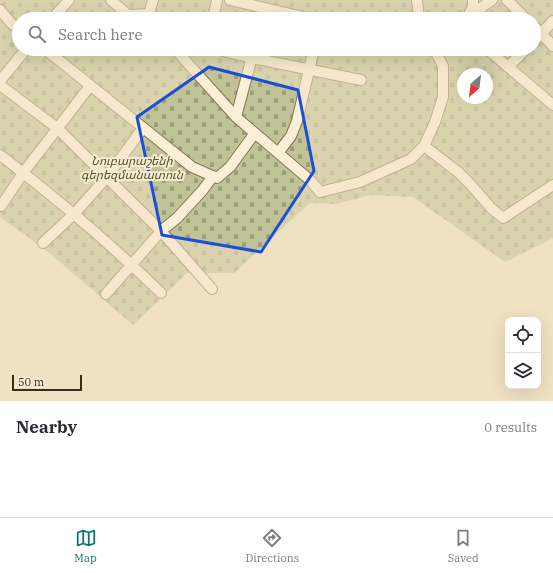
<!DOCTYPE html>
<html lang="en">
<head>
<meta charset="utf-8">
<style>
  :root { --surface:#fff; --page:#f2f2f3; --text:#2b2b33; --muted:#7c7c81; --line:#e1e1e2; --accent:#0f766e }
  body { margin:0; font-family:"IBM Plex Serif","Noto Sans Armenian",serif; background:var(--page); color:var(--text) }
  .controls { position:absolute; right:12px; bottom:12px; display:grid; overflow:hidden; border-radius:8px; box-shadow:0 4px 16px #0002 }
  .controls button { width:36px; height:36px; display:grid; place-items:center; padding:0; border:0; border-bottom:1px solid var(--line); background:var(--surface); color:var(--text); font:20px sans-serif }
  .compass { position:absolute; left:457px; top:68px; width:36px; height:36px; border-radius:50%; background:var(--surface); box-shadow:0 4px 16px #0002; rotate:208deg }
  .scale { position:absolute; left:12px; bottom:10px; width:70px; box-sizing:border-box; padding-left:4px; border:2px solid #3a2b1e; border-top:0; font-size:11px; line-height:14px; white-space:nowrap; color:#3a2b1e; -webkit-text-stroke:3px #f7ecd3; paint-order:stroke }
  .list { margin:0; padding:0; list-style:none }
  h2 { display:flex; justify-content:space-between; align-items:center; height:52px; margin:0; padding:0 16px; font-size:17px }
  h2 small { font-size:13px; font-weight:400; color:var(--muted) }
  .icon { flex:none; width:22px; height:22px; fill:none; stroke:currentColor; stroke-width:2; stroke-linecap:round; stroke-linejoin:round }
  .map { position:relative; flex:none; width:553px; height:401px; overflow:hidden }
  .search { position:absolute; background:var(--surface); box-shadow:0 4px 16px #0002; left:12px; right:12px; top:12px; height:44px; display:flex; align-items:center; gap:10px; box-sizing:border-box; padding:0 14px; border-radius:22px; color:var(--muted); font-size:15px }
  .sheet { height:116px; background:var(--surface) }
  nav { display:flex; justify-content:space-around; align-items:center; box-sizing:border-box; height:56px; border-top:1px solid var(--line); background:var(--surface); font-size:11px; color:var(--muted) }
  nav a { display:grid; justify-items:center; gap:2px }
  nav .on { color:var(--accent) }
  .map>svg:first-child { display:block }
</style>
</head>
<body>
<div class="map">
<svg width="553" height="401" viewBox="0 0 553 401">
  <defs>
    <pattern id="cemetery-stones" width="16" height="16" patternUnits="userSpaceOnUse"><rect width="16" height="16" fill="#bfc396"/><path d="M2 7V4a2 2 0 0 1 4 0v3zM10 15v-3a2 2 0 0 1 4 0v3z" fill="#9c9f7a"/></pattern>
  </defs>
  <rect width="100%" height="100%" fill="#f0e1c3"/>
  <path fill="url(#cemetery-stones)" fill-rule="evenodd" d="M0 0H553V238L505 262 413 197 370 195 335 204 310 203 234 273H187L133 325 46 250 0 217ZM19 19H534V49H19ZM463 74H487V98H463Z"/>
  <g fill="none" stroke-linecap="round" stroke-linejoin="round">
    <g stroke="#8b7259" stroke-width="12">
      <path id="minor" d="M111 0 128 15 149 14
        M230 0 312 19
        M417 0 419 19
        M507 0 526 19
        M0 10 12 24 19 29
        M468 16 473 7V0
        M52 19 69 0
        M152 19 149 14 153 0
        M213 19 217 0
        M262 19 265 8
        M456 19 467 18 492 0
        M534 26 553 46
        M534 41 553 21
        M45 49 192 167 217 178 230 167 255 133
        M175 49 236 117 311 181 320 192 360 182 411 159 424 146 435 122 443 97V66L434 49
        M215 49 252 58 361 80
        M487 49 553 105
        M508 67 526 49
        M0 81 26 49
        M0 85 57 128 161 231 212 289
        M236 117 254 49
        M424 146 458 172 471 185 491 208 503 218 553 185
        M278 153 291 136 297 121 314 49
        M0 155C56 198 110 243 161 293
        M1 206 23 173 90 86
        M43 243 74 214 107 177 143 128
        M106 294 161 231 177 218 202 191 213 176"/>
    </g>
    <use href="#minor" stroke="#faefd7" stroke-width="10"/>
  </g>
  <path d="M0 0H553V401H0ZM209 67 298 90 314 171 261 252 162 235 137 117Z" fill="#f0e1c3" fill-opacity=".55" fill-rule="evenodd"/>
  <path fill="none" stroke="#1d4ed8" stroke-width="3" stroke-linejoin="round" d="M209 67 298 90 314 171 261 252 162 235 137 117Z"/>
  <g text-anchor="middle" dominant-baseline="central" stroke-width="4" stroke-linejoin="round" paint-order="stroke">
    <g font-size="12" font-style="italic" fill="#4c5723" stroke="#f7ecd3">
      <text x="132" y="160">Նուբարաշենի<tspan x="132" dy="14">գերեզմանատուն</tspan></text>
    </g>
  </g>
</svg>
<div class="controls">
<button><svg class="icon" aria-label="locate" viewBox="0 0 24 24"><circle cx="12" cy="12" r="6"/><path d="M12 2v4M12 18v4M2 12h4M18 12h4"/></svg></button>
<button><svg class="icon" aria-label="layers" viewBox="0 0 24 24"><path d="M12 4l9 5-9 5-9-5zM3 14l9 5 9-5"/></svg></button>
</div>
<svg class="compass" viewBox="-18 -18 36 36"><path d="M0-13l5 13h-10z" fill="#e53935"/><path d="M0 13l5-13h-10z" fill="#7c7c81"/></svg>
<div class="scale">50 m</div>
<div class="search"><svg class="icon" aria-label="search" viewBox="0 0 24 24"><circle cx="10" cy="10" r="6"/><path d="M15 15l6 6"/></svg>Search here</div>
</div>
<section class="sheet">
<h2>Nearby<small>0 results</small></h2>
<ul class="list">
</ul>
</section>
<nav>
<a class="on"><svg class="icon" aria-label="map" viewBox="0 0 24 24"><path d="M3 6l6-2 6 2 6-2v14l-6 2-6-2-6 2zM9 4v14M15 6v14"/></svg>Map</a>
<a><svg class="icon" aria-label="directions" viewBox="0 0 24 24"><path d="M12 3l9 9-9 9-9-9zM9 14v-3h6M13 9l2 2-2 2"/></svg>Directions</a>
<a><svg class="icon" aria-label="saved" viewBox="0 0 24 24"><path d="M7 4h10v16l-5-4-5 4z"/></svg>Saved</a>
</nav>
</body>
</html>
